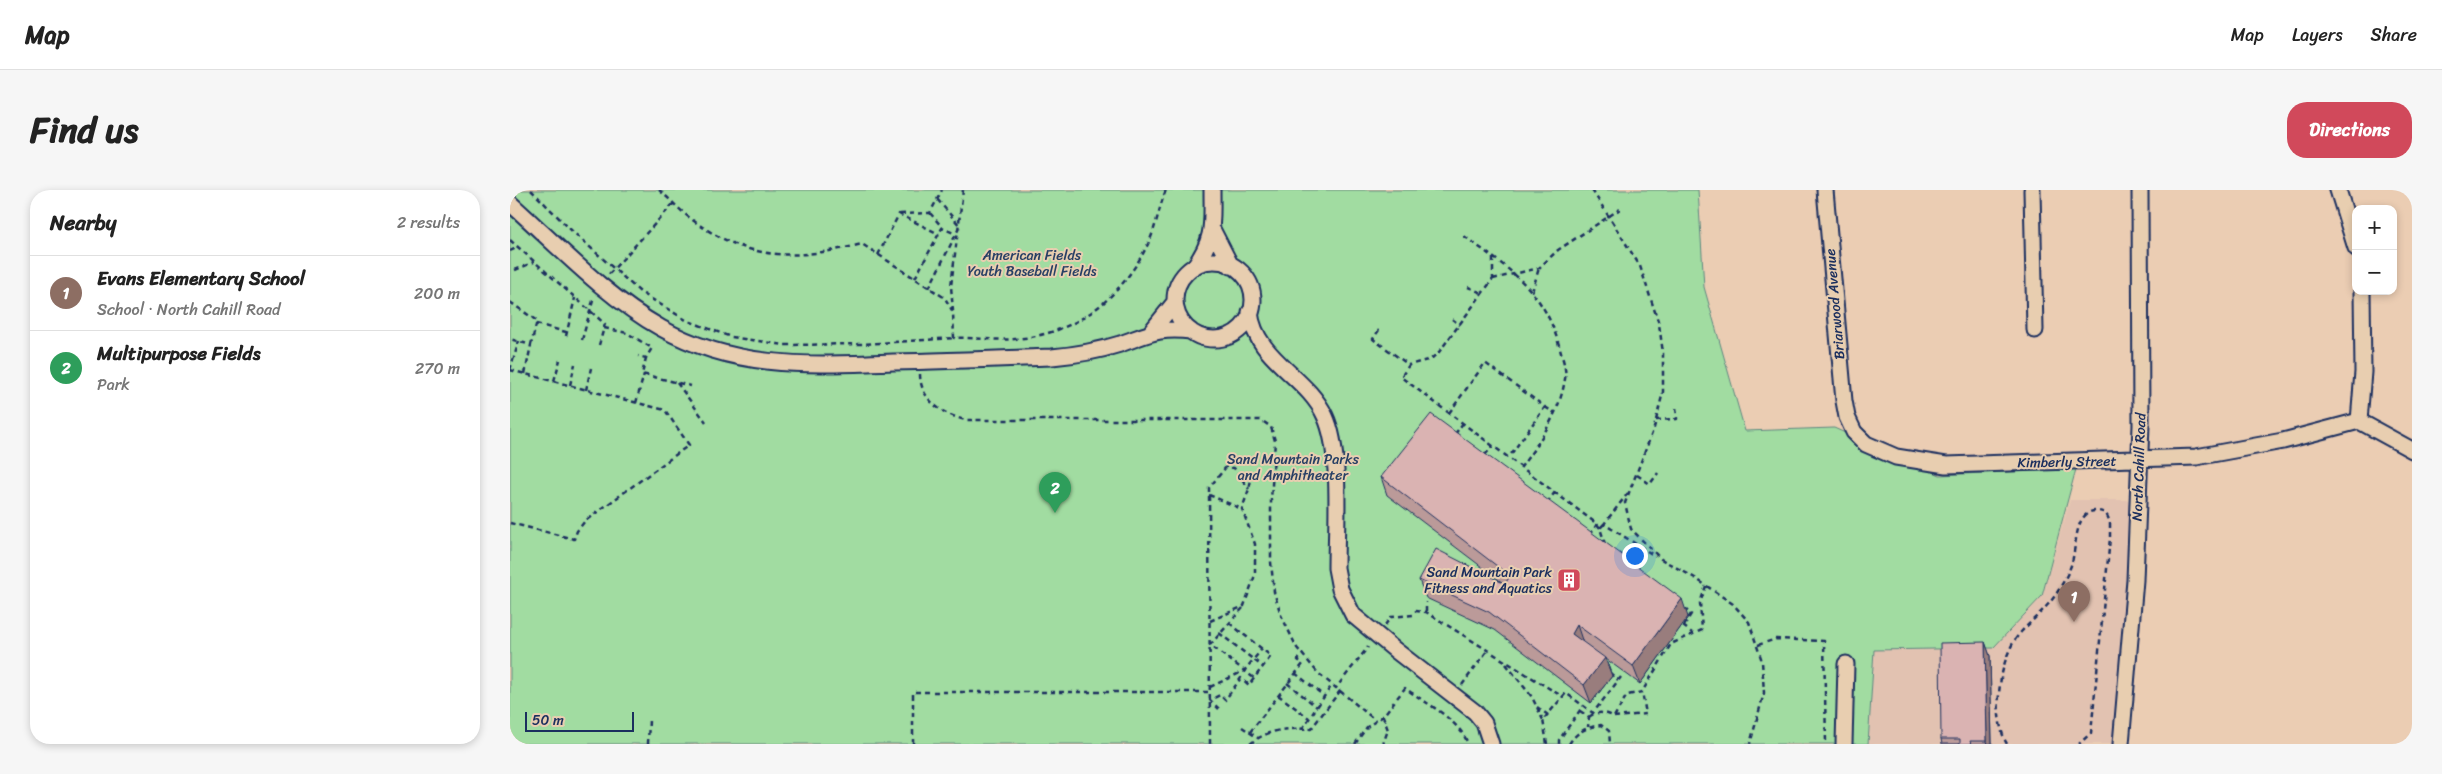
<!DOCTYPE html>
<html lang="en">
<head>
<meta charset="utf-8">
<style>
  :root { --surface:#fff; --page:#f6f6f6; --text:#222; --muted:#767676; --line:#e0e0e0; --accent:#d1495b }
  body { margin:0; font-family:Sriracha,sans-serif; background:var(--page); color:var(--text) }
  .controls { position:absolute; right:15px; top:15px; display:grid; overflow:hidden; border-radius:10px; box-shadow:0 2px 8px #0003 }
  .controls button { width:45px; height:45px; display:grid; place-items:center; padding:0; border:0; border-bottom:1px solid var(--line); background:var(--surface); color:var(--text); font:25px sans-serif }
  .scale { position:absolute; left:15px; bottom:12px; width:109px; box-sizing:border-box; padding-left:5px; border:2px solid #1b2f5e; border-top:0; font-size:14px; line-height:18px; white-space:nowrap; color:#1b2f5e; -webkit-text-stroke:4px #e8ceb0; paint-order:stroke }
  .you { position:absolute; left:1124px; top:365px; width:18px; height:18px; margin:-12px; border:4px solid #fff; border-radius:50%; background:#1a73e8; box-shadow:0 0 0 8px #1a73e833 }
  .badge { display:grid; place-items:center; width:32px; height:32px; border-radius:50%; background:var(--accent); color:#fff; font-size:16px; font-weight:700 }
  .pin { position:absolute; translate:-50% -41px; filter:drop-shadow(0 1px 2px #0008) }
  .pin::after { content:''; position:absolute; top:26px; width:18px; height:15px; background:inherit; clip-path:polygon(0 0,100% 0,50% 100%) }
  .list { margin:0; padding:0; list-style:none }
  h2 { display:flex; justify-content:space-between; align-items:center; height:65px; margin:0; padding:0 20px; font-size:21px }
  h2 small { font-size:16px; font-weight:400; color:var(--muted) }
  .list li { display:grid; grid-template-columns:32px 1fr auto; gap:15px; align-items:center; box-sizing:border-box; height:75px; padding:0 20px; border-top:1px solid var(--line) }
  .list b { display:block; font-size:19px; white-space:nowrap }
  .list p { margin:0; font-size:16px; white-space:nowrap; color:var(--muted) }
  .list em { font-size:16px; font-style:normal; color:var(--muted) }
  .map { position:relative; flex:none; width:1902px; height:554px; overflow:hidden; border-radius:20px }
  header { display:flex; align-items:center; gap:30px; box-sizing:border-box; height:70px; padding:0 25px; background:var(--surface); border-bottom:1px solid var(--line) }
  header strong { font-size:24px }
  nav { display:flex; gap:28px; margin-inline-start:auto; font-size:18px }
  .intro { display:flex; align-items:center; justify-content:space-between; box-sizing:border-box; height:120px; padding:0 30px }
  h1 { margin:0; font-size:35px }
  .button { padding:12px 22px; border-radius:20px; background:var(--accent); color:#fff; font-size:18px; font-weight:700 }
  main { display:flex; gap:30px; padding:0 30px }
  aside { flex:1; background:var(--surface); border-radius:20px; box-shadow:0 2px 8px #0003 }
  .map>svg:first-child { display:block }
</style>
</head>
<body>
<header>
<strong>Map</strong>
<nav><a>Map</a><a>Layers</a><a>Share</a></nav>
</header>
<div class="intro"><h1>Find us</h1><a class="button">Directions</a></div>
<main>
<aside>
<h2>Nearby<small>2 results</small></h2>
<ul class="list">
<li><span class="badge" style="background:#8d6e63">1</span><div><b>Evans Elementary School</b><p>School · North Cahill Road</p></div><em>200 m</em></li>
<li><span class="badge" style="background:#2e9e5b">2</span><div><b>Multipurpose Fields</b><p>Park</p></div><em>270 m</em></li>
</ul>
</aside>
<div class="map">
<svg width="1902" height="554" viewBox="0 0 1902 554">
  <rect width="100%" height="100%" fill="#ebcdb3"/>
  <filter id="ink" filterUnits="userSpaceOnUse"><feTurbulence type="fractalNoise" baseFrequency=".02" numOctaves="2"/><feDisplacementMap in="SourceGraphic" scale="10" xChannelSelector="R" yChannelSelector="G"/><feConvolveMatrix kernelMatrix="1 2 1 2 8 2 1 2 1" color-interpolation-filters="sRGB"/></filter>
  <g filter="url(#ink)">
    <path fill="#e2c2b1" d="M1560 310H1628L1611 554H1358L1364 460 1483 458 1532 406Z"/>
    <path fill="#a1dca1" stroke="#5e8680" d="M0 0H1188L1194 97 1235 241 1324 238 1430 285 1566 279 1532 406 1483 458 1364 460 1358 554H0Z"/>
    <g fill="none" stroke-linecap="round" stroke-linejoin="round">
      <g stroke="#1b2f5e" stroke-width="19">
        <path id="minor" d="M1315 0 1334 211 1337 227 1344 242 1356 254 1386 267 1436 275 1686 267 1773 251 1849 231 1902 260
          M1522 0 1525 140
          M1828 0 1846 58
          M0 13C47 55 96 107 151 138 226 180 300 175 383 172 436 171 489 169 542 167 565 165 588 161 610 154 639 144 649 137 681 141
          M703 41 721 76
          M665 110a39 39 0 1 1 78 0a39 39 0 1 1-78 0Z
          M684 77C705 48 702 34 702 0
          M740 122C745 169 797 186 815 226 832 262 826 337 826 378L830 399 843 425 885 460 965 522 974 533 981 554
          M641 142 665 112
          M1849 231 1853 182 1852 101
          M1334 554 1336 474
          M1611 554 1625 390 1631 235 1630 0"/>
      </g>
      <path stroke="#1b2f5e" stroke-width="2.5" stroke-dasharray="5 4" stroke-linecap="butt" d="M21 0 62 41 130 102 176 130 221 147 275 155 354 154 444 148
        M149 0C161 10 171 22 184 31 240 72 288 70 352 54L435 108 443 122 444 148C464 147 485 151 505 149 567 144 611 108 638 54 646 38 649 17 656 0
        M1082 0 1130 76 1149 134 1153 163V202L1144 238 1115 313 1121 339 1151 369 1185 388 1223 414 1239 432 1252 471 1254 503 1240 554
        M420 23 432 37
        M390 24 420 23 432 0
        M954 46C1000 80 1035 100 1050 159 1052 168 1057 179 1055 189 1050 222 1031 250 1011 277
        M0 50 95 134 89 155
        M0 61 8 57
        M368 65 389 24 429 44
        M983 68V89L929 162 921 169 899 175 891 187 1087 334 1090 338
        M5 80 24 72
        M99 84 164 13
        M405 88 432 38 446 44
        M983 89 1029 78 1048 60 1110 19
        M958 97 972 103
        M419 98 450 36 427 9
        M1022 102 1029 78
        M0 112 27 131 21 155 0 149
        M443 121 441 96 453 0
        M942 129 950 135
        M26 134 56 142
        M94 138 117 143 142 158 136 168 128 166
        M869 140 863 149 899 175
        M56 146 65 108
        M72 150 84 107
        M136 168 132 184 181 196
        M0 180 155 220 179 255 75 331 67 341 64 349 0 333
        M0 180 9 151
        M15 184 21 155
        M410 184C410 210 433 225 456 230H751L761 237 765 251 761 310V372L764 402 771 425 787 458 808 483 826 498 858 457
        M44 191 50 170
        M167 193 196 232
        M60 195 65 174
        M76 200 81 178
        M126 213 134 184
        M1035 217 1045 223
        M939 223 975 173 1035 217 999 267
        M1146 230 1167 229 1166 216
        M945 244 953 233
        M975 265 983 256
        M1127 285 1140 294 1148 283
        M1118 303 1094 334 1145 366
        M699 305 732 319
        M1037 313 1045 302
        M1094 334 1090 338 1095 354
        M1080 345 1087 334
        M733 418 700 455 744 488
        M916 422V412
        M700 431 734 416 745 385V354L732 319 739 299 743 280
        M875 435 881 427 903 425 906 421 916 422 1053 507
        M1173 436 1182 443
        M1174 436 1181 424 1175 419
        M709 443 753 477
        M1248 455 1266 449 1314 451 1316 554
        M996 474 1022 507 1033 530
        M785 483 814 506
        M1100 483 1108 490
        M777 493 807 517
        M952 495 977 461
        M700 497 734 481 752 459
        M830 501 865 530
        M768 505 799 528
        M1027 517 1038 525
        M709 519 700 510 710 505 715 510 731 488 739 495 761 466 718 432
        M1070 521 1079 527 1078 537
        M873 526 878 540 873 554
        M1079 527C1086 521 1096 522 1104 527L1117 505 1132 502 1161 454 1192 440 1190 413 1196 396
        M1104 527 1136 524 1132 502
        M732 537 748 548
        M792 539 822 495
        M740 542 793 474 788 470 793 464
        M138 554 139 529
        M403 554V502H700
        M700 554 699 298 716 277 724 278 739 299
        M740 554C758 539 778 538 801 539L830 501 826 498
        M845 554 857 537 873 526 895 498C915 513 949 529 958 554
        M1037 554 1033 530 1056 503 1083 523 1111 487
        M1049 554V550L1073 516
        M1059 554C1066 542 1077 537 1091 535L1099 541 1100 554
        M1497 554C1481 527 1489 465 1511 442 1525 427 1541 415 1551 396 1555 389 1560 380 1562 372 1565 361 1566 336 1573 328 1579 319 1588 320 1596 323L1600 332V348L1581 543 1569 554"/>
      <use href="#minor" stroke="#e8ceb0" stroke-width="15"/>
    </g>
    <path fill="#bb9a99" stroke="#1b2f5e" d="M871 287 1178 427 1130 494 1096 469 1102 486 1081 513 985 440 916 408 909 390 993 393 877 305Z
      M1475 452 1480 466 1482 554H1432L1431 549Z"/>
    <path fill="#997d7d" stroke="#1b2f5e" d="M1172 409 1178 427 1130 494 1123 476Z
      M1067 435 1073 453 1062 444Z
      M1475 452 1480 466 1482 554H1478L1477 551Z
      M1095 468 1102 486 1081 513 1074 495Z"/>
    <path fill="#dab3b2" stroke="#1b2f5e" d="M921 224 1172 409 1123 476 1067 435 1062 444 1095 468 1074 495 979 422 909 390 926 359 995 394 1000 386 871 287Z
      M1475 452 1477 551H1460L1461 554H1450V549H1431L1430 453Z"/>
  </g>
  <defs>
    <g id="building-square" transform="scale(1.25)"><rect x="-9" y="-9" width="18" height="18" rx="4" fill="#d1495b" stroke="#e8ceb0"/><path d="M-4-6H4V6H1V3H-1V6H-4ZM-2.5-4.3h1.7v1.8h-1.7ZM.8-4.3h1.7v1.8H.8ZM-2.5-1h1.7V.8h-1.7ZM.8-1h1.7V.8H.8Z" fill="#fff"/></g>
  </defs>
  <g fill-rule="evenodd">
    <use href="#building-square" x="1059" y="390"/>
  </g>
  <g text-anchor="middle" dominant-baseline="central" stroke-width="4" stroke-linejoin="round" paint-order="stroke">
    <g font-size="14" fill="#284065" stroke="#e8ceb0">
      <text x="522" y="65">American Fields<tspan x="522" dy="16">Youth Baseball Fields</tspan></text>
      <text x="783" y="269">Sand Mountain Parks<tspan x="783" dy="16">and Amphitheater</tspan></text>
    </g>
    <g font-size="14" fill="#1b2f5e" stroke="#e8ceb0">
      <text transform="translate(1325 114) rotate(-95)">Briarwood Avenue</text>
      <text transform="translate(1557 272) rotate(-1)">Kimberly Street</text>
      <text transform="translate(1629 277) rotate(-88)">North Cahill Road</text>
    </g>
    <g font-size="14" fill="#1b2f5e" stroke="#e8ceb0" text-anchor="end">
      <text x="1042" y="382">Sand Mountain Park<tspan x="1042" dy="16">Fitness and Aquatics</tspan></text>
    </g>
  </g>
</svg>
<div class="controls">
<button>+</button>
<button>−</button>
</div>
<div class="scale">50 m</div>
<div class="you"></div>
<div class="pin badge" style="left:1564px;top:432px;background:#8d6e63">1</div>
<div class="pin badge" style="left:545px;top:323px;background:#2e9e5b">2</div>
</div>
</main>
</body>
</html>
